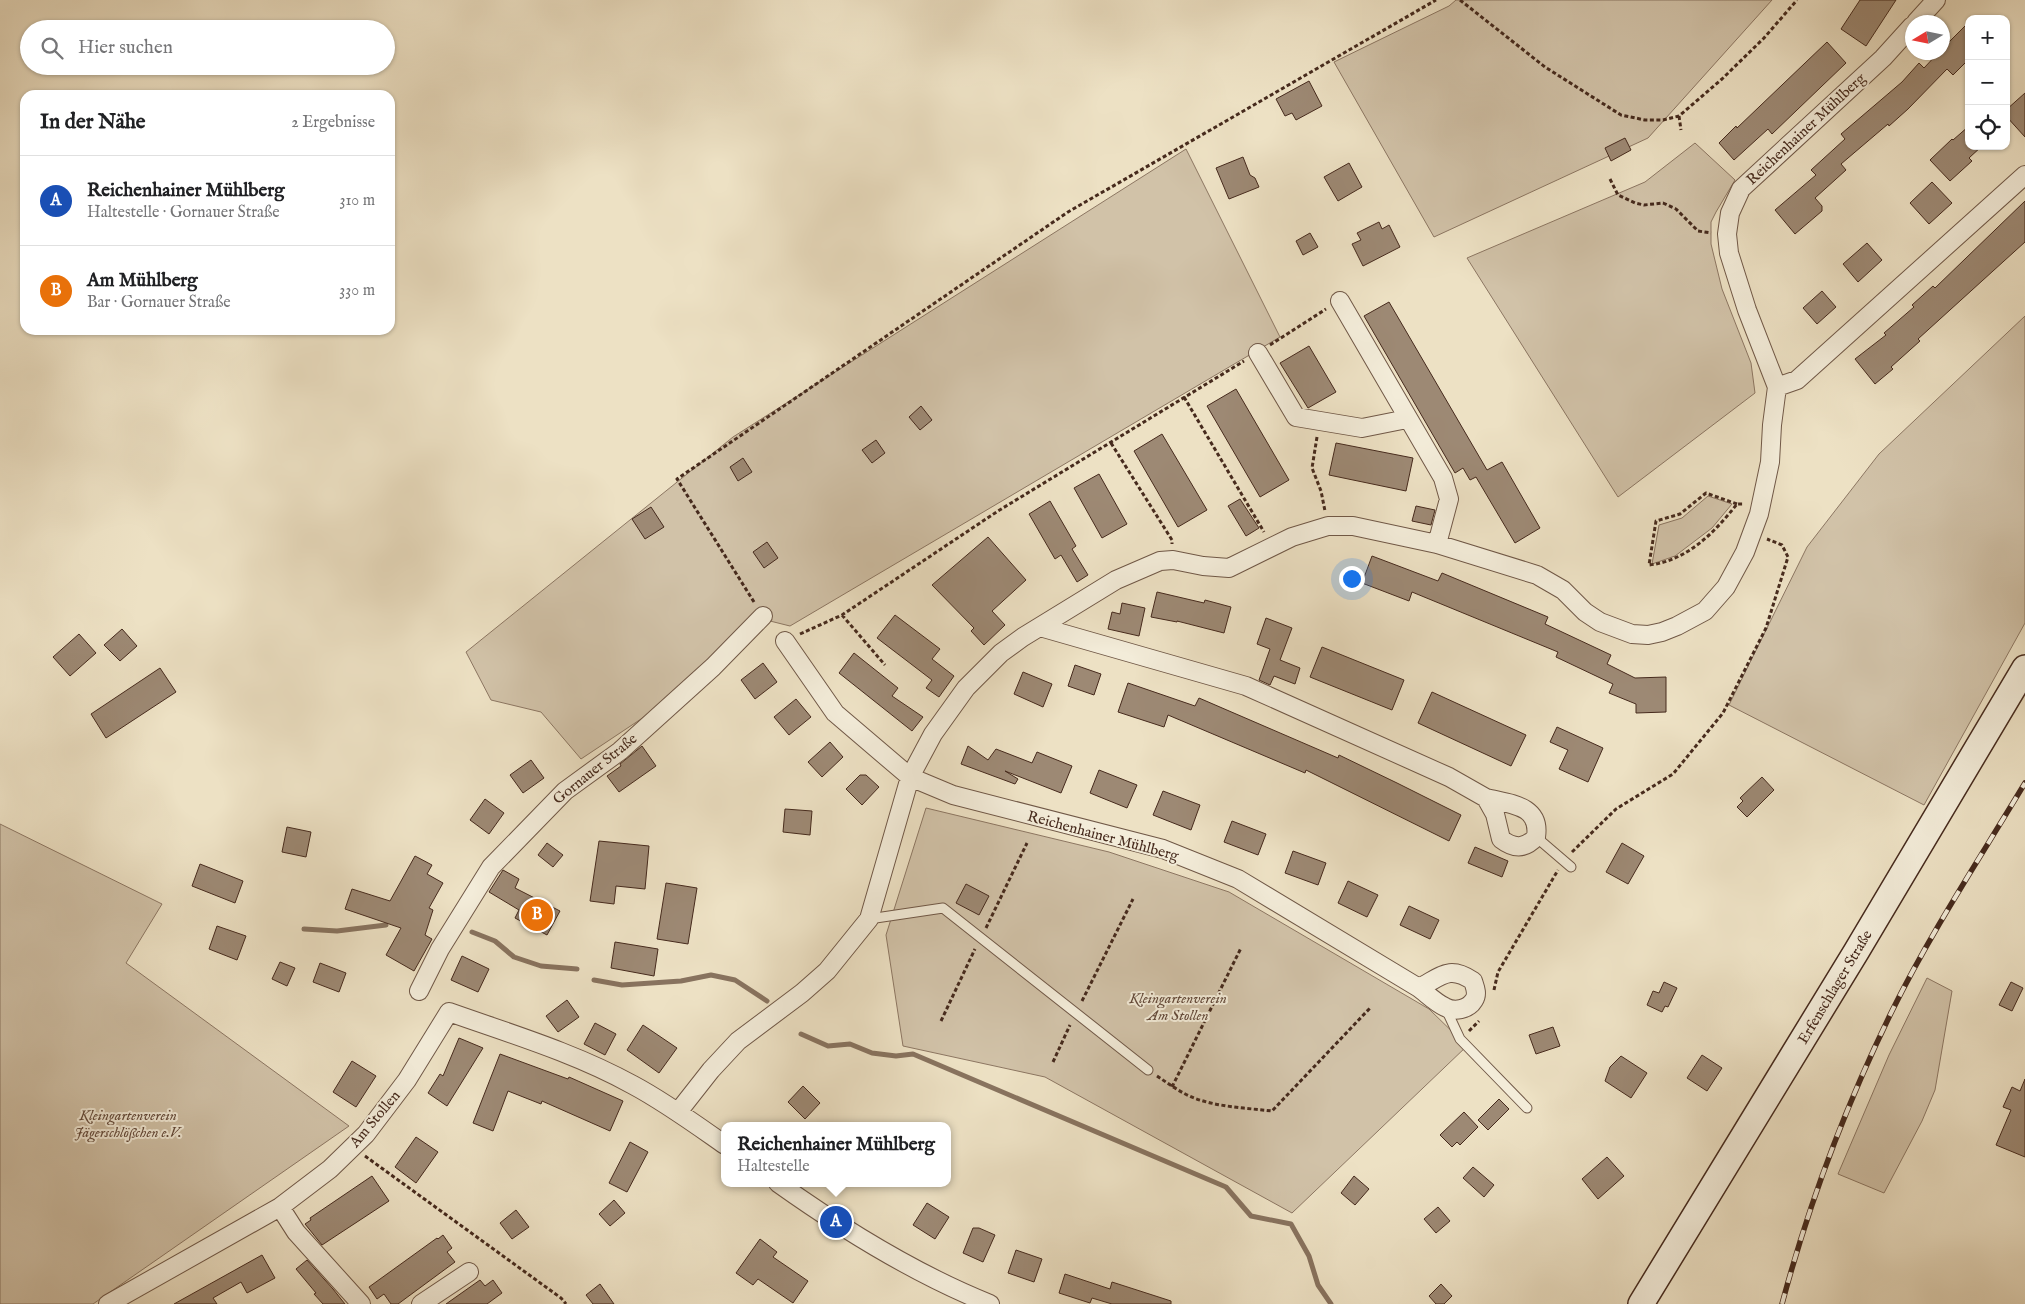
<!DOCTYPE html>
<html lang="de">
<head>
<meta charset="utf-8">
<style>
  :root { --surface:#fff; --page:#f2f2f2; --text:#202124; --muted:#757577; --line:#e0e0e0; --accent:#0f766e }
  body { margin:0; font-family:"IM FELL English",serif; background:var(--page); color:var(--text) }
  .controls { position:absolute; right:15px; top:15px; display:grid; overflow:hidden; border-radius:10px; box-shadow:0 1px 4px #0004 }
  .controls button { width:45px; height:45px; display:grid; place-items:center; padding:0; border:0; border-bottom:1px solid var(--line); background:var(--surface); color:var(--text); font:25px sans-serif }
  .compass { position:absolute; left:1905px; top:15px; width:45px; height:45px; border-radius:50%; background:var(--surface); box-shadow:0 1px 4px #0004; rotate:260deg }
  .you { position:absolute; left:1351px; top:578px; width:18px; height:18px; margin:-12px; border:4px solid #fff; border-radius:50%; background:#1a73e8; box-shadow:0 0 0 8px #1a73e833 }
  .badge { display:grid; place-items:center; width:32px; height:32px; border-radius:50%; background:var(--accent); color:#fff; font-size:16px; font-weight:700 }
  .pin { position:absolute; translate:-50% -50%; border:2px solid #fff; box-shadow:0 1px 5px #0006 }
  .popup { position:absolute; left:721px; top:1122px; width:230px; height:65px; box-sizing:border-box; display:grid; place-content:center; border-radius:10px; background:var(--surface); filter:drop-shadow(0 1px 4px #0005); font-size:16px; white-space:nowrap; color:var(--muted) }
  .popup b { font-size:19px; color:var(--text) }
  .popup::after { content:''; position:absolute; left:50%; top:100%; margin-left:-10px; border:10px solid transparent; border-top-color:var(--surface) }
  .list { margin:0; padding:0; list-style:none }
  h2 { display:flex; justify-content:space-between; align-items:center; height:65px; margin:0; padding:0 20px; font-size:21px }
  h2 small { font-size:16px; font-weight:400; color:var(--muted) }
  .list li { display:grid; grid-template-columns:32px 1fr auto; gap:15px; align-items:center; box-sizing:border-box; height:90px; padding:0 20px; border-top:1px solid var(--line) }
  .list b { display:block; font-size:19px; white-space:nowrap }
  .list p { margin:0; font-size:16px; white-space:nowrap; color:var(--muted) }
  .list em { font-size:16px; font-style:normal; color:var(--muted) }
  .icon { flex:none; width:28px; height:28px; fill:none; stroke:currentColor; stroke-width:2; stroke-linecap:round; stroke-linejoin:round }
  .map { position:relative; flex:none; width:2025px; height:1304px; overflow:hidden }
  .search { position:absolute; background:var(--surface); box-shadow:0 1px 4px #0004; left:20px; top:20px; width:375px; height:55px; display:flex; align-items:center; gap:12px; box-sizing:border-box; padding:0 18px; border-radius:28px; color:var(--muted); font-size:19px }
  .panel { position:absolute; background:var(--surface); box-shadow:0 1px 4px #0004; left:20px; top:90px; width:375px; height:245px; border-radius:15px }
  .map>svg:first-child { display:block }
</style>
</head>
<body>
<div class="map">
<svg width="2025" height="1304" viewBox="0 0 2025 1304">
  <rect width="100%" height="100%" fill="#ede1c4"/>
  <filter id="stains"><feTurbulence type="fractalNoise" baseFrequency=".004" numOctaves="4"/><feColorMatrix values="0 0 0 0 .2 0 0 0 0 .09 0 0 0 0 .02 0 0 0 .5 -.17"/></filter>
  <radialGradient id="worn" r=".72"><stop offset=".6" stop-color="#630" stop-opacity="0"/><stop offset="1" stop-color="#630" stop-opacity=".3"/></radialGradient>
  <path fill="#d1c2a8" stroke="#8c7662" d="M1456 0H1772L1648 138 1434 237 1334 62 1449 6Z
    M1695 143 1735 180 1716 212 1711 222V244L1722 289 1751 363 1755 393 1618 497 1467 258 1645 182Z
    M1186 149 1280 337 790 626 770 621 714 662 644 717 581 759 541 712 491 700 466 652 733 437Z
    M2025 316V623L1924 805 1729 705 1807 547 1879 454Z
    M1708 496 1732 504 1712 528 1675 556 1652 564 1659 525 1682 518Z
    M926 808 1109 852 1229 892 1429 1009 1467 1046 1292 1213 1045 1077 903 1046 886 935Z
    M0 824 162 904 126 963 349 1126 93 1304H0Z
    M1927 978 1952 991 1935 1090 1922 1121 1884 1193 1838 1174 1889 1055Z"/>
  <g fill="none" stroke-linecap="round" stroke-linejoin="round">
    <path stroke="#88735f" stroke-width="5" d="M304 929 337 931 386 925
      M472 932 495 941 514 957 541 966 577 969
      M594 980 622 985 681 981 711 975 735 980 767 1001
      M801 1034 828 1046 850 1044 872 1053 896 1056 913 1054 1226 1187 1251 1216 1291 1224 1309 1256 1318 1285 1331 1304"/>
  </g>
  <path fill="#9d8974" stroke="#462a1d" d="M1860 0H1896L1866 46 1841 29Z
    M1969 22V59L1953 75 1947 69 1908 109 1889 126 1888 124 1841 164 1846 170 1815 198 1822 206V211L1795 234 1775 210 1816 175 1811 170 1845 139 1841 134 1902 82 1919 63 1924 68 1939 52H1942V49Z
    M1827 42 1846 63 1772 134 1768 129 1734 160 1719 143 1736 126 1737 128Z
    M1309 81 1322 106 1296 120 1292 113 1285 116 1276 99Z
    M2025 93V137L2006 116V110Z
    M1969 126V146H1982L1969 158 1972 161 1950 181 1930 160 1952 139 1953 140Z
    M1625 138 1631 150 1611 161 1605 148Z
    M1243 157 1250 175 1255 178 1259 187 1229 199 1216 168Z
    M1349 163 1362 187 1338 201 1324 177Z
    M1932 182 1952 203 1929 224 1910 203Z
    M2025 201V242L1918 339 1920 341 1891 367 1893 369 1875 384 1855 359 1886 335 1884 333 1914 307 1912 305 1933 286 1935 288Z
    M1379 222 1382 229 1389 225 1400 247 1363 266 1352 244 1361 240 1357 233Z
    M1310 233 1318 247 1303 255 1296 241Z
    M1867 243 1882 260 1858 282 1843 264Z
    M1822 291 1836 307 1817 324 1803 308Z
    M1389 302 1487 470 1502 462 1540 528 1515 543 1476 477 1470 480 1463 468 1455 473 1364 316Z
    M1309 346 1336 392 1308 408 1280 363Z
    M1236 389 1289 480 1260 497 1207 406Z
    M921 406 932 420 920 430 909 417Z
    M1162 434 1207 510 1178 527 1134 451Z
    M876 440 885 453 872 463 862 450Z
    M1336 443 1413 458 1406 491 1329 475Z
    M743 458 752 472 738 481 730 467Z
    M1099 474 1127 524 1102 538 1074 488Z
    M1240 499 1259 528 1246 536 1228 506Z
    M1050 501 1076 546 1072 549 1088 575 1077 582 1061 555 1055 559 1029 514Z
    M1416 506 1435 510 1431 525 1412 521Z
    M651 507 664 527 645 539 632 519Z
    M988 537 1026 580 992 611 1005 625 984 645 971 631 974 628 932 585Z
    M767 542 778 558 764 568 753 552Z
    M1372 556 1438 581 1442 573 1548 617 1545 624 1611 655 1607 664 1635 678 1666 677V712L1636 713V704L1609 693 1613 684 1556 657 1558 652 1412 592 1409 601 1362 583Z
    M1157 592 1204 603 1205 600 1231 607 1224 633 1177 621V622L1151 617Z
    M1122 603 1145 608 1139 636 1108 629 1112 612 1120 614Z
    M895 615 940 649 932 659 954 676 939 697 926 688 932 680 877 638Z
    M1266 618 1292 628 1280 660 1300 668 1295 684 1274 676 1270 685 1259 680 1270 649 1257 644Z
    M122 629 137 646 120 661 104 645Z
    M79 634 96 653 70 676 53 657Z
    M1322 647 1404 680 1392 710 1310 677Z
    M854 653 898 688 892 696 923 717 912 731 839 673Z
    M763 663 777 682 755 699 741 680Z
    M1075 665 1101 674 1094 695 1068 686Z
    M160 668 176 692 106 738 91 714Z
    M1023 672 1052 684 1043 707 1014 694Z
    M1128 683 1195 706 1199 698 1338 758 1339 755 1397 783 1461 815 1449 841 1306 770 1305 773 1168 715 1164 727 1118 712Z
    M1432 692 1526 735 1511 766 1418 723Z
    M796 699 811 717 789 735 774 717Z
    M1557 727 1603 748 1588 782 1559 769 1568 750 1550 742Z
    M830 742 843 757 822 777 808 762Z
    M642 746 656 766 619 792 607 776 621 766 620 764Z
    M968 746 988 760 996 749 1032 763 1037 752 1072 766 1061 793 1005 771 1018 779 1015 784 961 764Z
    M531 760 544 778 523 793 510 775Z
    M1099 770 1137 785 1127 808 1090 793Z
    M860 775H866L879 787 862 805 846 789Z
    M1762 777 1774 790 1747 817 1737 807 1743 801 1740 798Z
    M1163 791 1200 805 1191 830 1153 815Z
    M485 799 504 813 489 834 470 820Z
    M785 809 812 811 810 835 783 832Z
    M1232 821 1266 834 1258 855 1224 842Z
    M287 827 311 832 306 857 282 852Z
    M599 841 649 846 645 889 616 886 614 904 590 901Z
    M547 843 563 855 553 867 538 855Z
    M1622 843 1644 856 1628 884 1606 872Z
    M1475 847 1508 861 1502 877 1468 863Z
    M1293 851 1326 863 1318 885 1285 873Z
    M415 856 432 865 427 874 443 883 429 908 433 910 425 935 432 939 414 971 386 955 401 928 345 909 352 889 390 901Z
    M200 864 243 881 235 903 192 886Z
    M503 870 519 879 515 888 560 911 547 935 515 918 519 910 489 892Z
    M1348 881 1378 895 1367 917 1338 903Z
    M666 883 697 888 688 944 657 939Z
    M966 884 989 896 979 915 956 903Z
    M1409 906 1439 920 1430 939 1400 925Z
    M217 926 246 936 237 960 209 949Z
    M615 942 658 949 654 976 611 968Z
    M462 956 489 969 478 992 451 980Z
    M280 962 295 968 287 986 272 979Z
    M320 963 346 973 339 992 313 982Z
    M1664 982 1677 988 1668 1007 1665 1006 1662 1012 1647 1005 1653 991 1659 993Z
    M2011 982 2023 988 2012 1011 1999 1005Z
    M567 1000 579 1017 558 1032 546 1016Z
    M595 1023 616 1034 605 1055 584 1044Z
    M643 1025 677 1048 659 1073 627 1050Z
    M1553 1027 1560 1046 1536 1054 1529 1035Z
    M459 1038 483 1048 447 1106 428 1093 440 1074 443 1076Z
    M500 1054 568 1079 569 1077 623 1101 610 1131 542 1101 541 1104 508 1091 493 1131 473 1123Z
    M1702 1055 1722 1068 1707 1091 1687 1078Z
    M1621 1056 1647 1073 1631 1098 1605 1081 1610 1067Z
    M352 1061 376 1076 356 1107 333 1092Z
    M2025 1079V1157L1996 1145 2011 1110 2003 1107 2012 1087 2020 1091Z
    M803 1086 820 1103 805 1119 788 1102Z
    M1499 1099 1509 1109 1488 1130 1478 1120Z
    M1464 1112 1478 1127 1460 1145 1457 1142 1452 1147 1440 1135Z
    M416 1137 438 1152 416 1183 395 1167Z
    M630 1142 648 1152 627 1192 609 1183Z
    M1607 1157 1624 1176 1598 1199 1582 1179Z
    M1473 1167 1494 1185 1484 1197 1463 1178Z
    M372 1176 389 1201 322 1245 305 1224 311 1220 310 1218Z
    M1354 1176 1369 1189 1355 1205 1341 1193Z
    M614 1200 625 1213 610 1226 599 1214Z
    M927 1203 949 1217 935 1239 913 1225Z
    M1438 1207 1450 1221 1436 1233 1424 1219Z
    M516 1210 529 1227 512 1239 500 1223Z
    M973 1228H979L995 1235 983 1262 963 1253Z
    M443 1235 452 1248 447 1252 455 1262 398 1304H391L384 1294 377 1299 369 1287 437 1238 438 1239Z
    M760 1239 777 1252 773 1257 808 1281 793 1303 758 1279 753 1285 736 1273Z
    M1016 1250 1042 1259 1034 1282 1008 1273Z
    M262 1255 275 1278 247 1293 241 1282 213 1298 217 1304H174Z
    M307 1260 333 1289 345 1304H323L314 1294 316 1293 296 1269Z
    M1065 1274 1110 1289 1112 1282 1171 1301V1304H1112L1092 1298 1090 1303 1059 1293Z
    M480 1280 485 1286 493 1280 502 1293 487 1304H446Z
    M600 1284 614 1304H593L586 1295Z
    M1441 1284 1452 1296 1444 1304H1436L1429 1296Z"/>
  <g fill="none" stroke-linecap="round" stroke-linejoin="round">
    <g stroke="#705847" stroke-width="11">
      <path id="lane" d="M1536 837 1571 867
        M869 919 943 908 1148 1070
        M1445 1007 1460 1039 1527 1108"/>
    </g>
    <g stroke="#705847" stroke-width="20">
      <path id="street" d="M1916 22 1936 0
        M1340 301 1443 478 1449 499 1437 544
        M1258 353 1296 417 1362 428 1407 419
        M1777 387 1747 310 1729 253 1727 234 1730 213 1741 189 1883 58 1912 26
        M1040 627 1246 686 1449 777 1486 798 1495 814 1501 839C1514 849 1525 849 1536 837 1541 805 1510 804 1486 798
        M785 641 835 713 910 777 953 795 1163 849 1238 879 1419 988C1427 994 1436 1003 1445 1007 1454 1012 1468 1010 1474 1000 1478 994 1475 987 1473 981 1449 965 1442 976 1419 988
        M419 991 440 949 491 867 565 791 620 751 713 667 763 616
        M678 1112 711 1070 738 1041 802 993 827 971 869 919 910 777 933 734 966 688 1001 653 1023 637 1116 580 1160 561 1173 560 1203 566 1229 568 1292 537 1328 526H1353L1437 544 1537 575 1563 590 1585 612 1600 622 1632 634 1648 635 1662 632 1677 626 1705 611 1726 587 1745 552 1759 514 1770 462 1772 425 1777 387 1797 380 2025 175
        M778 1183C844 1230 915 1274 990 1304
        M280 1207 296 1232 361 1304
        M108 1304 280 1207 330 1169 366 1134 407 1080 449 1012C511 1034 575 1053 633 1085 665 1102 695 1124 725 1145
        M421 1304 469 1272"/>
    </g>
    <g stroke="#462a1d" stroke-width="28">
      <path id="secondary" d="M1641 1304 1856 952 2025 668"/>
    </g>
    <path stroke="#462a1d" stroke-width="3" stroke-dasharray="4 2.5" stroke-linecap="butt" d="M1460 0 1545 67 1621 115 1645 120H1663L1679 116 1722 79 1764 38 1797 0
      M1679 116 1681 130
      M1610 179 1618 195 1635 203 1644 205 1663 203 1676 209 1698 231 1711 233
      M1270 345 1326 309
      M1184 397 1264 532
      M1317 437 1312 468 1321 491 1325 511
      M1111 443 1172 540V544
      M1737 504 1706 493 1680 514 1656 521 1649 565C1687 561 1715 532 1737 504H1744
      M754 602 677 479 1068 212 1436 0
      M842 615 885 665
      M800 634 842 615 998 511 1244 361
      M1572 852 1616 809 1673 774 1723 713 1766 628 1788 557 1782 545 1767 539
      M986 928 1027 843
      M1494 990 1498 972 1558 870
      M1082 1001 1133 899
      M941 1021 975 949
      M1469 1031 1479 1021
      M1053 1062 1070 1025
      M1157 1076C1169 1084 1181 1093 1194 1098 1218 1107 1246 1108 1272 1111L1371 1007
      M1172 1087 1241 948
      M365 1156 561 1298 566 1304"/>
    <use href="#lane" stroke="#f3ecd9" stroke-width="9"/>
    <use href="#street" stroke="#f3ecd9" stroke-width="18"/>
    <use href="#secondary" stroke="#f3ecd9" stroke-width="25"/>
    <g stroke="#462a1d" stroke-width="5.5">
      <path id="rail" d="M1782 1304C1809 1203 1846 1105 1892 1011 1931 932 1980 858 2025 783"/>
    </g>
    <use href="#rail" stroke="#f3ecd9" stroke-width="4" stroke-dasharray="11" stroke-linecap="butt"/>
  </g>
  <g text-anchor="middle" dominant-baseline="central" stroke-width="4" stroke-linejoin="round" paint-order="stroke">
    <g font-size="15" fill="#462a1d" stroke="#f3ecd9">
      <text transform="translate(1806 129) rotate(-43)">Reichenhainer Mühlberg</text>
      <text transform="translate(595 769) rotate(-39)">Gornauer Straße</text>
      <text transform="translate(1103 836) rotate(15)">Reichenhainer Mühlberg</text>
      <text transform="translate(1835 987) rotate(-59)">Erfenschlager Straße</text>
      <text transform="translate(375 1119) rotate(-50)">Am Stollen</text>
    </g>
    <g font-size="15" font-style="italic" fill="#624839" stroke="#f3ecd9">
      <text x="1178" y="998">Kleingartenverein<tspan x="1178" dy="17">Am Stollen</tspan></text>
      <text x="128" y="1115">Kleingartenverein<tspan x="128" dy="17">Jägerschlößchen e.V.</tspan></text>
    </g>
  </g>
  <rect width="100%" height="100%" filter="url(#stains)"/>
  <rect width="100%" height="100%" fill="url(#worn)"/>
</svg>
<div class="controls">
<button>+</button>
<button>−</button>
<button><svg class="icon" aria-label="locate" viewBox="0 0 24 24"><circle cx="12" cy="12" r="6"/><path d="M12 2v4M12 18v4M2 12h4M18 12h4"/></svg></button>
</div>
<svg class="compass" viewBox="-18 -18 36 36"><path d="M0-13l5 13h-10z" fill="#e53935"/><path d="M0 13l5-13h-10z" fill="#757577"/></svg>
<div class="you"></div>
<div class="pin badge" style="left:836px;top:1222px;background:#1a4fb4">A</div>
<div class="popup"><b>Reichenhainer Mühlberg</b>Haltestelle</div>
<div class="pin badge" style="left:537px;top:915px;background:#e8710a">B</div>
<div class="search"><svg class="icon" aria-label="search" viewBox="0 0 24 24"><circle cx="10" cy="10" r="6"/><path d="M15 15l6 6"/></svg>Hier suchen</div>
<section class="panel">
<h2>In der Nähe<small>2 Ergebnisse</small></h2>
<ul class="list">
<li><span class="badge" style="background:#1a4fb4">A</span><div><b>Reichenhainer Mühlberg</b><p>Haltestelle · Gornauer Straße</p></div><em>310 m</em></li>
<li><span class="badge" style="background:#e8710a">B</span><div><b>Am Mühlberg</b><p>Bar · Gornauer Straße</p></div><em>330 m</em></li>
</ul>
</section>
</div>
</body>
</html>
